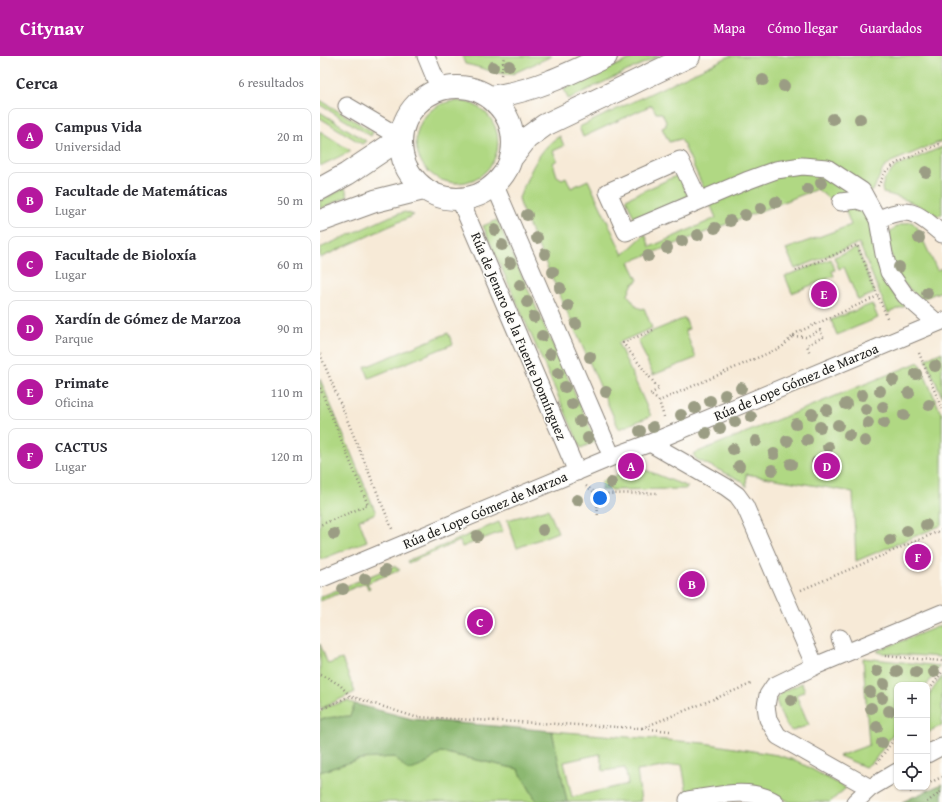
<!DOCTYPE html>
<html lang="es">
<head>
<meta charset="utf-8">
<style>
  :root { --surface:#fff; --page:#f7f7f7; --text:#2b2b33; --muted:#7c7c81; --line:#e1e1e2; --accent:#b5179e }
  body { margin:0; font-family:"Gentium Book Plus",serif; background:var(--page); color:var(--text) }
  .controls { position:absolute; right:12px; bottom:12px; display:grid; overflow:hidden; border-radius:8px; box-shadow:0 1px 3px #0004 }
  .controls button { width:36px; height:36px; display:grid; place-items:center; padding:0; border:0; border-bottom:1px solid var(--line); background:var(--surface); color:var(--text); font:20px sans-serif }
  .you { position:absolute; left:280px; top:442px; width:14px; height:14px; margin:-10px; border:3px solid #fff; border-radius:50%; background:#1a73e8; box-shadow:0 0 0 6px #1a73e833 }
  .badge { display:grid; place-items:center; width:26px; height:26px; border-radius:50%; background:var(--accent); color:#fff; font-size:13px; font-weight:700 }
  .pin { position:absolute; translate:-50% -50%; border:2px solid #fff; box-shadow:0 1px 4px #0006 }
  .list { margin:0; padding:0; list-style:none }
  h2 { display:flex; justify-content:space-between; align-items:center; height:52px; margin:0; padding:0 16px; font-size:17px }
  h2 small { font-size:13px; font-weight:400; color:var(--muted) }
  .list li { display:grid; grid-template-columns:26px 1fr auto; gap:12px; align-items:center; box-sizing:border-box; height:56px; margin:0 8px 8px; padding:0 8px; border:1px solid var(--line); border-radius:8px }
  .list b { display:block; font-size:15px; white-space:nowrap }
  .list p { margin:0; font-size:13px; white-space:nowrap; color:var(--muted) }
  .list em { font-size:13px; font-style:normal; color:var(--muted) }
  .icon { flex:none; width:22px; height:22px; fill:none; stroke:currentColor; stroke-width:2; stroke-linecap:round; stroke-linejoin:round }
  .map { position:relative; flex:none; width:622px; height:746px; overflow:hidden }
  header { display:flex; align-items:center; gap:24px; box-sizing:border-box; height:56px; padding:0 20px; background:var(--accent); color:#fff }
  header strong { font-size:19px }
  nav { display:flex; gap:22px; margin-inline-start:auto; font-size:14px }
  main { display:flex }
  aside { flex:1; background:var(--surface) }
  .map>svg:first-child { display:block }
</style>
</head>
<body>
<header>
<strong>Citynav</strong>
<nav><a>Mapa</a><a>Cómo llegar</a><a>Guardados</a></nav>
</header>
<main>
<aside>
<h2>Cerca<small>6 resultados</small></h2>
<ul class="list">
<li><span class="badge">A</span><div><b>Campus Vida</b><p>Universidad</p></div><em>20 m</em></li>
<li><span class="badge">B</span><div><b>Facultade de Matemáticas</b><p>Lugar</p></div><em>50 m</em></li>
<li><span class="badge">C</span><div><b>Facultade de Bioloxía</b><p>Lugar</p></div><em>60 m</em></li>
<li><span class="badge">D</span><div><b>Xardín de Gómez de Marzoa</b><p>Parque</p></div><em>90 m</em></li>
<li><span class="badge">E</span><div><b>Primate</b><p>Oficina</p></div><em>110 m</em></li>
<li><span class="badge">F</span><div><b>CACTUS</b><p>Lugar</p></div><em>120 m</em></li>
</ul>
</aside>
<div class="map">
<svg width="622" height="746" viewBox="0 0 622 746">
  <rect width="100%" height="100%" fill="#fdfcf7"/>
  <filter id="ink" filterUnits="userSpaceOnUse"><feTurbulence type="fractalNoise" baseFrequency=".025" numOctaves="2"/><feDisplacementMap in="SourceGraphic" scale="8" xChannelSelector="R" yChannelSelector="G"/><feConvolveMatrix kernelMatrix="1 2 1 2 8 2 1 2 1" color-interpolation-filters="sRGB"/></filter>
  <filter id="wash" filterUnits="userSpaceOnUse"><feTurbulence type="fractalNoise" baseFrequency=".012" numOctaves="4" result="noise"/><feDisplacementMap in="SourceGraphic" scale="16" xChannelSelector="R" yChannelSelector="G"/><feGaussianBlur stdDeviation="0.9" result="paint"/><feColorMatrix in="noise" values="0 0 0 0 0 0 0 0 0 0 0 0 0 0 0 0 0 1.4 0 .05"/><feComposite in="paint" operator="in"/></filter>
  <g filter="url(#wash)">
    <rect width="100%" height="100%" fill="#f7ead7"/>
    <path fill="#b0d883" stroke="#667a50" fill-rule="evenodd" d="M142 0H232L192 18C176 19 162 11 145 8Z
      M317 0H339L248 43 244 33Z
      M410 0H622V85L571 106 563 113 553 135 548 136 509 106 385 135 361 83 349 86 342 72 346 70V66L342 57H336L332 49 263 81 259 71Z
      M0 44 53 76 51 80 0 49Z
      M96 86a41 41 0 1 1 82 0a41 41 0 1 1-82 0Z
      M0 57V56L46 85 42 88 0 62Z
      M0 75 31 95 0 110Z
      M240 80 244 90 233 95 237 104 233 107 237 120 242 123 246 121 251 132 268 124 303 199 325 178 330 191 396 162 390 148C426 132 466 108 507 120 517 124 527 131 537 137L509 143 497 133 309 206 318 224 312 229 308 239 317 251 322 253 324 252 332 272 298 287 331 360 299 373 202 154 199 142C208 121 218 92 240 80Z
      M622 91V158L618 160C600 150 583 141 563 137L562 132 564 124 575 111Z
      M358 119 368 140 315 164 306 143Z
      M25 132 28 140 0 153V145Z
      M532 151C538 153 545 154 548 160 551 168 551 179 552 188 557 213 566 232 585 250L568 257 539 187 475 213 466 193 531 169 525 153Z
      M85 156 94 159 0 202V192L71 160Z
      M177 164 276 385 261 392 163 170Z
      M592 166 597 171 617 214 622 212V235L601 243C595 238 583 228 579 221 576 216 575 209 573 204 566 182 565 170 592 166Z
      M537 192 555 237 538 244 524 211 519 213 514 201Z
      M511 203 515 214 512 215 514 220 472 237 465 220Z
      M552 248 558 262 517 279 511 264Z
      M365 262 369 273 365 274 376 302 333 319 318 284 333 275Z
      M128 277 133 288 49 322 45 311Z
      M622 296V341L606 303Z
      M599 306 622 359V469L536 505 533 436 426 418 427 431 420 424 376 403 373 398Z
      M0 323 56 457 39 464 47 485 0 504Z
      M318 411 368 431 365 433 281 434 282 425Z
      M228 453 238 476 197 492 187 464Z
      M179 466 183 475 142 491 140 485 88 507 87 505Z
      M74 510 80 514 47 527 50 532 48 533 46 527 0 545V541Z
      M622 569V601L560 597 557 595Z
      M0 588 8 608 22 603 35 636 0 653Z
      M543 602 620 610 607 629H577V672L554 705 545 711 519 700 549 689Z
      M622 620V669L607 677V642Z
      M482 627 485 635 476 639 489 669 472 675C463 669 460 654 456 644L462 636Z
      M27 645 35 648 30 660 4 662 0 664V656L6 651Z
      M232 675 384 687 457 699 477 705 526 732 510 746H470L433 729H417L367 738 362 708 317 715 321 745 313 746H247ZM280 698 283 715 305 712 308 728 252 741 244 706Z
      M120 696 198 713 217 746H0V716L40 703 75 701 104 709Z"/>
    <path fill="#8cb871" stroke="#546a46" d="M35 648 92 663 232 675 247 746H217L198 713 121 696 104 709 88 715 75 701 40 703 0 716V664L4 662 30 660Z
      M622 728V746H582Z"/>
  </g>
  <g filter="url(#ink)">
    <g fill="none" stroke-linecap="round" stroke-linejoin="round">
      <g stroke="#8a837a" stroke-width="19">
        <path id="minor" d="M106 0 120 34
          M27 50 81 82
          M175 130 292 401
          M140 144 257 416
          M379 144 360 104 288 136 306 176 426 125 456 114 482 110 507 112 542 135 558 164 564 198 569 216 585 239 617 267
          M521 146 537 144 549 148
          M558 164C589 147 599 159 622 178
          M330 387 406 431 417 439 425 450 495 610
          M0 523 292 401 330 387 622 265
          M520 582 526 597
          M607 698 622 690
          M550 732 458 680 448 663 446 650 448 639 454 630 495 610 622 557
          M368 744C397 740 428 730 455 746
          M535 746 550 732 577 716"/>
      </g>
      <g stroke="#8a837a" stroke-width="24">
        <path id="major" d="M81 87a56 56 0 1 1 112 0a56 56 0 1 1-112 0Z
          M170 41C212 36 249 18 286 0
          M193 100 207 82 225 69 369 0
          M0 133 27 118 81 82
          M0 165 55 145 103 133"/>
      </g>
      <path stroke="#8a837a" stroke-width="2.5" stroke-dasharray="1 3" stroke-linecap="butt" d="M181 19 184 0
        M558 130 566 115 577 107 622 87
        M476 215 537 189 568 264
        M333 274 303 287 339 333 330 338 339 345
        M473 280 486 281 500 274 503 281 487 289 490 298
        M599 297 622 353
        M0 298 73 475
        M0 332 48 449 0 469
        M344 361 339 345 462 291 476 277 558 240
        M266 430 277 438 337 437
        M277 438 278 465
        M481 534 622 474
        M565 600 622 605
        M0 619 8 622 20 629 30 640 95 661 320 672 350 675
        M607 637 622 616
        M0 655 4 652 30 640
        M322 672 431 628
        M557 707 577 679
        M607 728 622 721
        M590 736 601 731
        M607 746 622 735"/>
      <use href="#minor" stroke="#fff" stroke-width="17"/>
      <use href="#major" stroke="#fff" stroke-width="22"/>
    </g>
    <g fill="#9b9d84">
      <circle cx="189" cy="10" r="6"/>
      <circle cx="173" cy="11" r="6"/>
      <circle cx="443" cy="24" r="6"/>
      <circle cx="464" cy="30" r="6"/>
      <circle cx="513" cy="63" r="6"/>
      <circle cx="540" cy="63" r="6"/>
      <circle cx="606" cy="116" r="6"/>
      <circle cx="501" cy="127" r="6"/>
      <circle cx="488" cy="133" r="6"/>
      <circle cx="456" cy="146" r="6"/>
      <circle cx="441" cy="152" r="6"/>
      <circle cx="207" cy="159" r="6"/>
      <circle cx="425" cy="159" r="6"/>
      <circle cx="410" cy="165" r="6"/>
      <circle cx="395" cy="172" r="6"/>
      <circle cx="175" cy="174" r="6"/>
      <circle cx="378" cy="179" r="6"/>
      <circle cx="217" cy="182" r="6"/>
      <circle cx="599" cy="182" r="6"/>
      <circle cx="362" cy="185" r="6"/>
      <circle cx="182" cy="189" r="6"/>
      <circle cx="347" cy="192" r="6"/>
      <circle cx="225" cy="198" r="6"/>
      <circle cx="328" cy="200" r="6"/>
      <circle cx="190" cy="207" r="6"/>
      <circle cx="579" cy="211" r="6"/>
      <circle cx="233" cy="216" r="6"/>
      <circle cx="200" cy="229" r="6"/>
      <circle cx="240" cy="232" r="6"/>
      <circle cx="607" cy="237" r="6"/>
      <circle cx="207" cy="246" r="6"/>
      <circle cx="248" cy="250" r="6"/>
      <circle cx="214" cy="261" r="6"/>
      <circle cx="256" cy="268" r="6"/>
      <circle cx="222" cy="280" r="6"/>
      <circle cx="230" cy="298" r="6"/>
      <circle cx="270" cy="301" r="6"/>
      <circle cx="615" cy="310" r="6"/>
      <circle cx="238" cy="317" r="6"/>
      <circle cx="596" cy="318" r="6"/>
      <circle cx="573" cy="324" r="6"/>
      <circle cx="245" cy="331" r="6"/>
      <circle cx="421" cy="332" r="6"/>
      <circle cx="560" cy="335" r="6"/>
      <circle cx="286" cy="336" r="6"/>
      <circle cx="589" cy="337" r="6"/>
      <circle cx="405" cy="339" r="6"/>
      <circle cx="542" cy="339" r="6"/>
      <circle cx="390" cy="345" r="6"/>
      <circle cx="252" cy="348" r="6"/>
      <circle cx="526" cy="348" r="6"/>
      <circle cx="609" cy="349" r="6"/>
      <circle cx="563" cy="351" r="6"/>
      <circle cx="375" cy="352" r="6"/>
      <circle cx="546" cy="353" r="6"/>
      <circle cx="507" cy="354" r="6"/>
      <circle cx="492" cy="358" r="6"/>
      <circle cx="361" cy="359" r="6"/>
      <circle cx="584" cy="359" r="6"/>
      <circle cx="431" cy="361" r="6"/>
      <circle cx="260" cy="365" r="6"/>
      <circle cx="415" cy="366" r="6"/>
      <circle cx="548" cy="367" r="6"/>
      <circle cx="564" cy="367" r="6"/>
      <circle cx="476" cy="368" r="6"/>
      <circle cx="518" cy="369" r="6"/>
      <circle cx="333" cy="371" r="6"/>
      <circle cx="500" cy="371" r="6"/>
      <circle cx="400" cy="372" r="6"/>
      <circle cx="320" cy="375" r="6"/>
      <circle cx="386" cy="377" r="6"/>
      <circle cx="529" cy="379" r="6"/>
      <circle cx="268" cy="382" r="6"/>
      <circle cx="487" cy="384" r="6"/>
      <circle cx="436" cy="385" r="6"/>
      <circle cx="467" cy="385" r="6"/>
      <circle cx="545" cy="385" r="6"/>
      <circle cx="508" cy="391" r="6"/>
      <circle cx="413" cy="393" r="6"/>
      <circle cx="454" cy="398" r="6"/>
      <circle cx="497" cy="406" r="6"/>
      <circle cx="471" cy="408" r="6"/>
      <circle cx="419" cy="410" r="6"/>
      <circle cx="452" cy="414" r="6"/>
      <circle cx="316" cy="416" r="6"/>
      <circle cx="291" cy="427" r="6"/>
      <circle cx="257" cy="444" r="6"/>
      <circle cx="606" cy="469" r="6"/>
      <circle cx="223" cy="474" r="6"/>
      <circle cx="587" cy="475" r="6"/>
      <circle cx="14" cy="478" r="6"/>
      <circle cx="157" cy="480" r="6"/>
      <circle cx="570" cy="484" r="6"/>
      <circle cx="65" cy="515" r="6"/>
      <circle cx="45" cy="523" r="6"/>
      <circle cx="23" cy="533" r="6"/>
      <circle cx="557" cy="615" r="6"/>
      <circle cx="577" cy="615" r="6"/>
      <circle cx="596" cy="616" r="6"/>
      <circle cx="614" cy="616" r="6"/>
      <circle cx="564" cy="628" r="6"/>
      <circle cx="550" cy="636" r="6"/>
      <circle cx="562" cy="642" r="6"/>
      <circle cx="471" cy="644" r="6"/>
      <circle cx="551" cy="652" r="6"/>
      <circle cx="569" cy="655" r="6"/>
      <circle cx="557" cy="671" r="6"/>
      <circle cx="562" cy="687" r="6"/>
    </g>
  </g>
  <g text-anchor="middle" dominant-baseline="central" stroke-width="3" stroke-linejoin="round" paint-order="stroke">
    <g font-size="14" fill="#1c1c1c" stroke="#fdfcf7">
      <text transform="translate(199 280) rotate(67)">Rúa de Jenaro de la Fuente Domínguez</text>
      <text transform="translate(476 326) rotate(-23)">Rúa de Lope Gómez de Marzoa</text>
      <text transform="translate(165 454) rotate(-23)">Rúa de Lope Gómez de Marzoa</text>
    </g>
  </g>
</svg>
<div class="controls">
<button>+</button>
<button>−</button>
<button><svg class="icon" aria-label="locate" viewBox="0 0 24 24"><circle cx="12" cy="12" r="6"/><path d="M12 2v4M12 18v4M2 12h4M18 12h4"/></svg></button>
</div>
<div class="you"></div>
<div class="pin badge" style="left:311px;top:410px">A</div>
<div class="pin badge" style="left:372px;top:528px">B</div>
<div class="pin badge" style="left:160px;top:566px">C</div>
<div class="pin badge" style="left:507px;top:410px">D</div>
<div class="pin badge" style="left:504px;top:238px">E</div>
<div class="pin badge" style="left:598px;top:501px">F</div>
</div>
</main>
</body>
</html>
